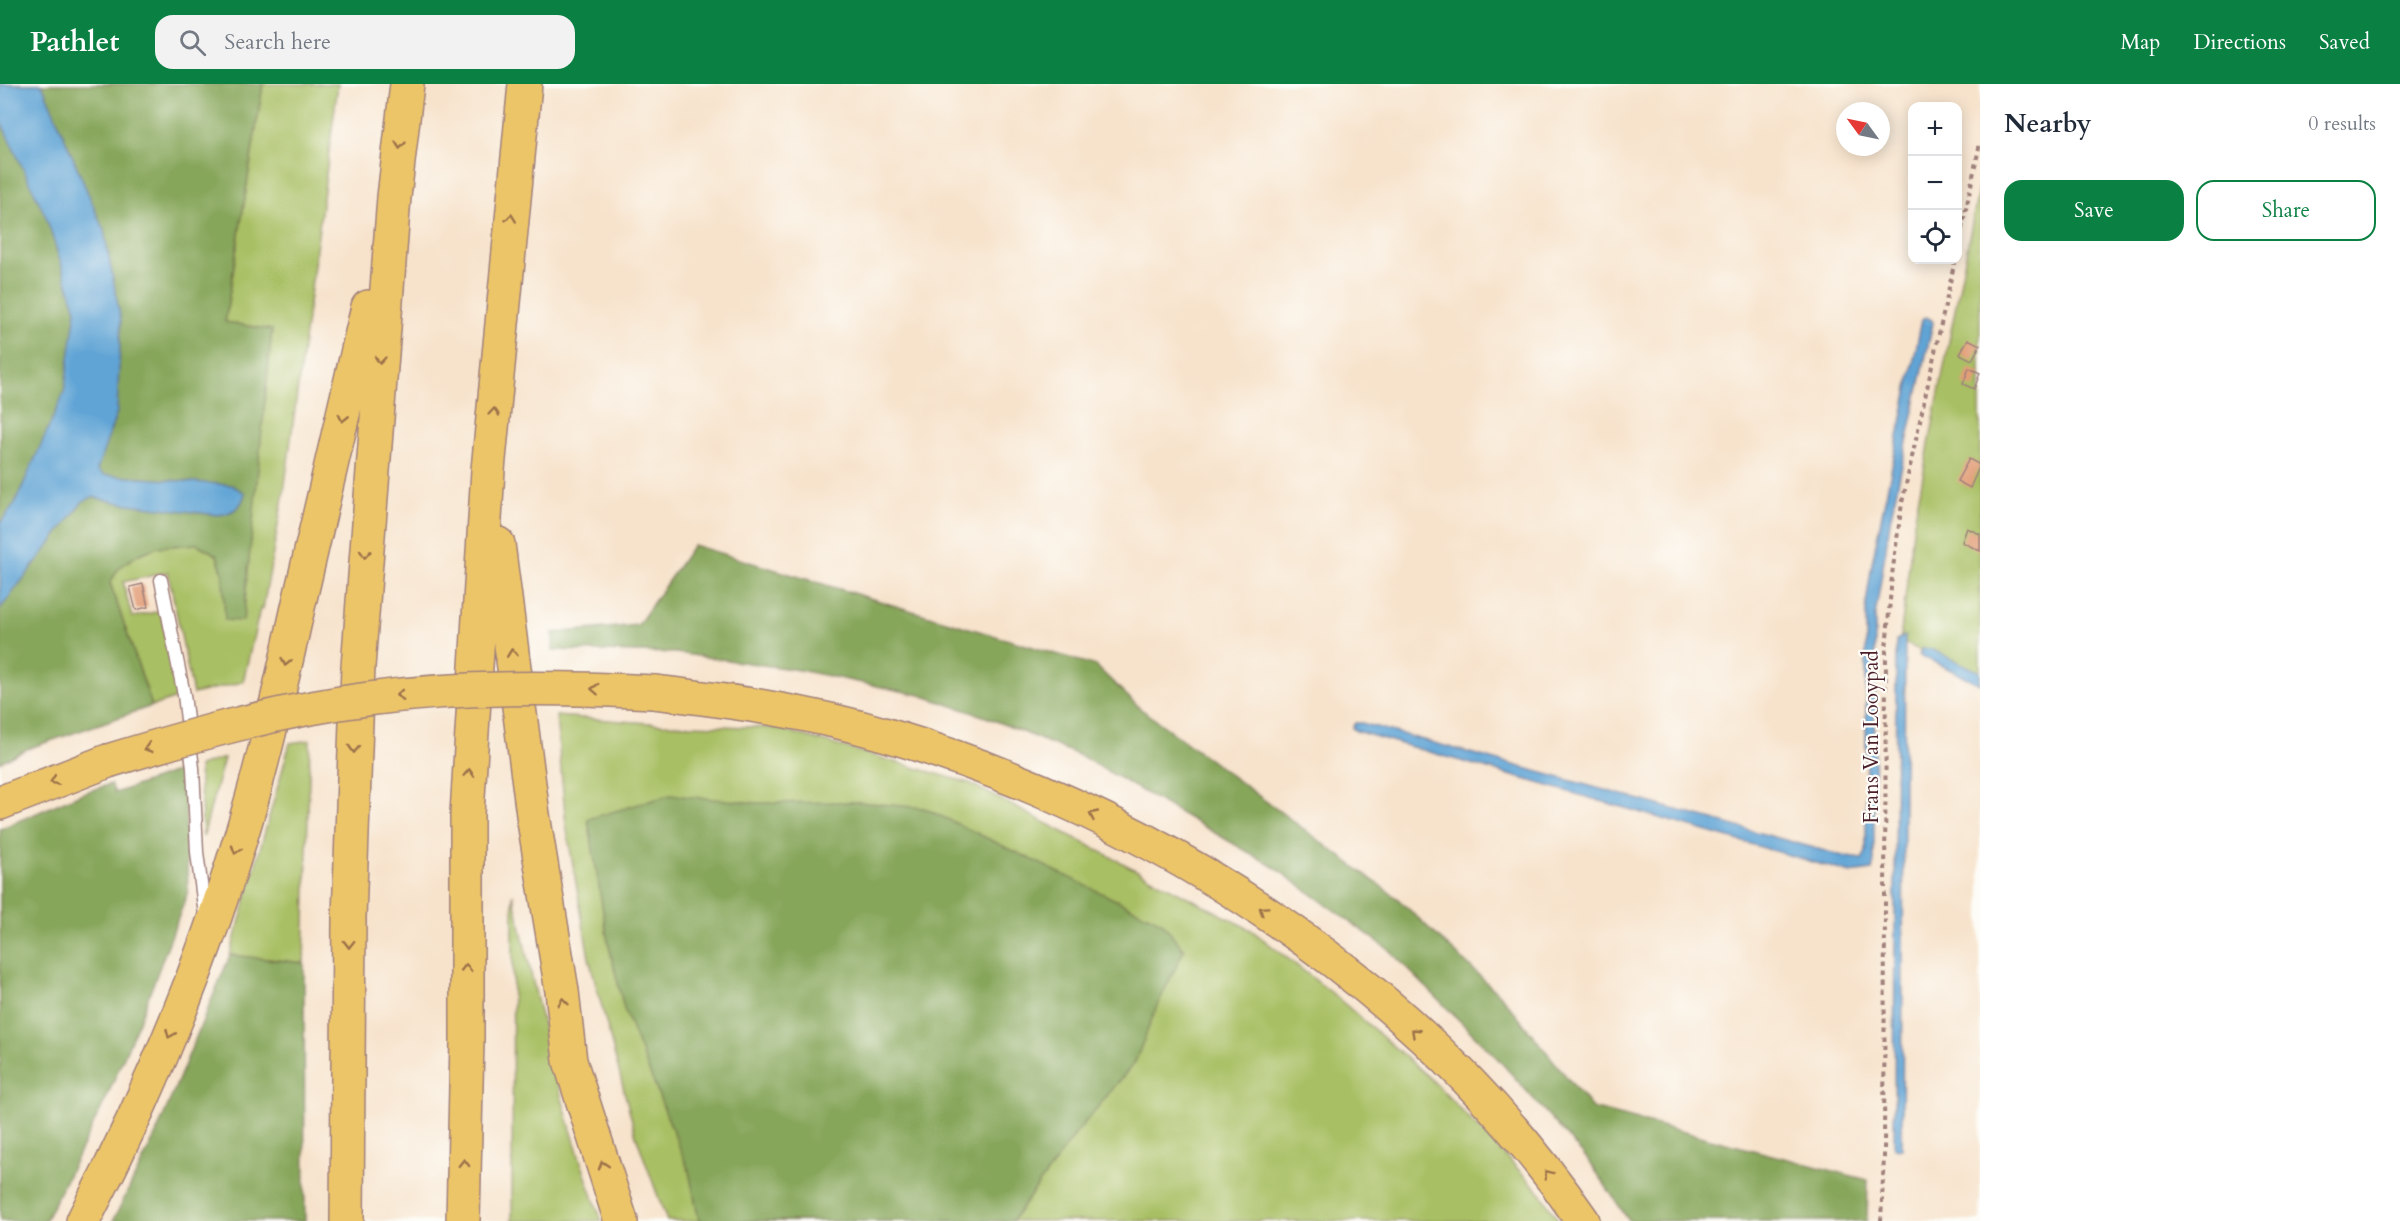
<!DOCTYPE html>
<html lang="en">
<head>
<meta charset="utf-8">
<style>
  :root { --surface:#fff; --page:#f2f2f3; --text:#1f2937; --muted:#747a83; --line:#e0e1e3; --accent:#0b8043 }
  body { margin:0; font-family:Cardo,serif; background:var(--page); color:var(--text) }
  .controls { position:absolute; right:18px; top:18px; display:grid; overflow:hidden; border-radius:12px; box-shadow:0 3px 15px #0003 }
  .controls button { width:54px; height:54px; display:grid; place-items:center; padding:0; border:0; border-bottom:2px solid var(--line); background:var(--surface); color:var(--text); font:30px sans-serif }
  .compass { position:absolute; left:1836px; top:18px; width:54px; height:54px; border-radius:50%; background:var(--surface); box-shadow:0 3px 15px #0003; rotate:303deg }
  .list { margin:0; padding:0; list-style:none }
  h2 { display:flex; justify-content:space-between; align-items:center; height:78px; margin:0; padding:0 24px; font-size:26px }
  h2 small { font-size:20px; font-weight:400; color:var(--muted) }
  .actions { display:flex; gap:12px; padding:18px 24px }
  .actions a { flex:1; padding:14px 0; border:2px solid var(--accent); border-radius:18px; text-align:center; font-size:21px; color:var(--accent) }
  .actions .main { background:var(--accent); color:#fff }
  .icon { flex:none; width:33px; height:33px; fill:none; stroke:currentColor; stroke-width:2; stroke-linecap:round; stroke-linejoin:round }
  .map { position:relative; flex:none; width:1980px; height:1137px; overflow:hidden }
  header { display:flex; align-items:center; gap:36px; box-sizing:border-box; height:84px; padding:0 30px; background:var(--accent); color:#fff }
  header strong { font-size:28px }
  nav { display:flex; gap:33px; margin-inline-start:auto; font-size:21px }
  .search { width:420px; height:54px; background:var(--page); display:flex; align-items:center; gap:15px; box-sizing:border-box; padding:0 21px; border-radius:18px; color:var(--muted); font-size:22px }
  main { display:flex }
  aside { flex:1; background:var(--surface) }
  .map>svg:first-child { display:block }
</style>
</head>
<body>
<header>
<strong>Pathlet</strong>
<div class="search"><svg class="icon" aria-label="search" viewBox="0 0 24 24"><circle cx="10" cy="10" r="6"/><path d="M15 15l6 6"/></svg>Search here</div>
<nav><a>Map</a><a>Directions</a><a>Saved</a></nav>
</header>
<main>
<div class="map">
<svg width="1980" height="1137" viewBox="0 0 1980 1137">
  <rect width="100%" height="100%" fill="#fdfcf7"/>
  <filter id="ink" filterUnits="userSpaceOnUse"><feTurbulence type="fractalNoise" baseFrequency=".0167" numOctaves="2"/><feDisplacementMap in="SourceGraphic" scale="12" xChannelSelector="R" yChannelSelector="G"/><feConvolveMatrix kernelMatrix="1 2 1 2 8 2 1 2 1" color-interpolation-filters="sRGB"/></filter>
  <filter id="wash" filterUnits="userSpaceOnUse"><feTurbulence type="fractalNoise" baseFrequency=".008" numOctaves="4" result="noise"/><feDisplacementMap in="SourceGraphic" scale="24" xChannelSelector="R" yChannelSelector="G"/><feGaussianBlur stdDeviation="1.35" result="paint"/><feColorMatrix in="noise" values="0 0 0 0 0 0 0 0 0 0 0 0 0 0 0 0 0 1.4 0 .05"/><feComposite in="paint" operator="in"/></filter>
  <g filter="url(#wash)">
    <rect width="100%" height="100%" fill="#f7e3cc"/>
    <path fill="#a8bf64" stroke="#796f48" stroke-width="1.5" d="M263 0H338L284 408 263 525H260L243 598 193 610 168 488 123 498 132 533 161 527 177 614 152 622 110 499 118 484 139 470 158 463 197 460 217 471 223 490 224 513 272 246 225 238Z
      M1980 97V594L1900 557 1914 438Z
      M556 632 662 640 777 644 969 699 1251 846 1332 909 1432 996 1541 1109 1559 1137H667L636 1052 589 874 566 741Z
      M310 656 304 879 230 871 290 659Z
      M224 674 203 753 199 682Z
      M513 810C538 920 561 1031 602 1137H512Z"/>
    <path fill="#86a65a" stroke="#686242" stroke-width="1.5" d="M0 0H263L225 238 272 246 243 537 225 536 223 490 217 471 197 460 158 463 139 470 119 484 110 499 152 622 27 665 0 678Z
      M693 461 1096 582 1141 625 1397 814 1502 913 1592 1024 1868 1096 1867 1137H1629L1589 1077 1498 975 1388 865 1274 783 1081 672 986 633 920 611 799 586 676 569 553 566V549L638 541Z
      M184 685 188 808 142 930 106 1015 45 1137H0V745L83 709 111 700 115 709Z
      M670 711 758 719 859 718 924 724 1162 838 1184 866 1157 922 1135 978 1077 1048 1012 1137H699L689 1087 624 925 608 858 588 735Z
      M230 871 304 879 305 1137H113L156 1050Z"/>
    <path fill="#60a4d5" stroke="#556280" stroke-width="1.5" d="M0 0H42L104 147 121 237 117 328 97 386 104 391 232 401 245 409C242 424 232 430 217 431L120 419 93 413 83 417 0 525V439L14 421 64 309 76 226 46 133 0 36Z
      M1926 233 1932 236 1933 239 1891 432 1875 533 1874 779 1872 786 1851 789 1356 647 1352 644 1355 639H1362L1847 773 1862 775 1866 768V520L1872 479 1922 236Z
      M1905 552 1902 1065 1894 1064 1896 556Z
      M1922 564 1931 565 1980 588V600L1919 571Z"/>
    <g id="blocks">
      <path fill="#e29d77" d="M1968 255 1980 261 1972 276 1960 270Z
        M1969 284 1980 289 1974 305 1963 300Z
        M1969 375 1980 381 1970 404 1957 397Z
        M1967 444 1980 450V467L1962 458Z
        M143 500 148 523 136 526 130 503Z"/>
    </g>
  </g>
  <g filter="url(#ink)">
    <use href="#blocks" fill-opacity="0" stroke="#a0817c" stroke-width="1.5"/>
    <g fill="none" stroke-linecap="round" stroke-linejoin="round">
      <g stroke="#a0817c" stroke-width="15">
        <path id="lane" d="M161 496 184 611 193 684 197 768 205 831"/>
      </g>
      <g stroke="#a0817c" stroke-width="36">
        <path id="highway" d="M498 460 533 731 562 907 570 977 621 1137
          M654 608C732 617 811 628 887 651 1159 732 1421 901 1583 1137
          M0 719 108 677
          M83 1137C148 1013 202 883 242 749 265 673 282 596 299 519 322 420 345 322 368 223
          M347 1137 349 833 358 583 394 113 407 0
          M463 1137 467 956V730L488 386 525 0"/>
      </g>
      <path stroke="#a0817c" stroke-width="4" stroke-dasharray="4.5 4.5" stroke-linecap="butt" d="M1958 163 1980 59
        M1881 1137 1884 1073 1886 566 1892 491 1902 419 1955 176"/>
      <use href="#lane" stroke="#fff" stroke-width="12"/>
      <use href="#highway" stroke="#edc569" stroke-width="33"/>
      <g stroke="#a0817c" stroke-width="36" stroke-linecap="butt">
        <path id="highway-bridge" d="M108 677C193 651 280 626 368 615 463 602 558 603 654 608"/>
      </g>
      <use href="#highway-bridge" stroke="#edc569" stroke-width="33"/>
    </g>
    <defs><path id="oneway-chevron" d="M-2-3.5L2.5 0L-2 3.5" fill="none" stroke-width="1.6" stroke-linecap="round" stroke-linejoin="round" transform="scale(1.5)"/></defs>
    <g stroke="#9c724a">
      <use href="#oneway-chevron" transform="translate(400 61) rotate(96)"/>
      <use href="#oneway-chevron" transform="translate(511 134) rotate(-84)"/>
      <use href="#oneway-chevron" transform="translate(380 276) rotate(95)"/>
      <use href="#oneway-chevron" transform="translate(494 328) rotate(-85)"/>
      <use href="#oneway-chevron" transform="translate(343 334) rotate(103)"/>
      <use href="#oneway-chevron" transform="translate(365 470) rotate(94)"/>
      <use href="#oneway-chevron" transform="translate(512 569) rotate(-97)"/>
      <use href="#oneway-chevron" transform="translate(286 578) rotate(103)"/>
      <use href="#oneway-chevron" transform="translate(595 605) rotate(-177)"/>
      <use href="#oneway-chevron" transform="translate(400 611) rotate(174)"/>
      <use href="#oneway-chevron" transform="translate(148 664) rotate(163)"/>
      <use href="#oneway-chevron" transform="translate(354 665) rotate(92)"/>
      <use href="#oneway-chevron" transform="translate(469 689) rotate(-87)"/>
      <use href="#oneway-chevron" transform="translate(54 697) rotate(159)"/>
      <use href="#oneway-chevron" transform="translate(1093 731) rotate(-155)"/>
      <use href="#oneway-chevron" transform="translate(236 766) rotate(108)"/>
      <use href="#oneway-chevron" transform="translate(1263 826) rotate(-145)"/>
      <use href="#oneway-chevron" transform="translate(349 860) rotate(91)"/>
      <use href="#oneway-chevron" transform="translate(466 884) rotate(-90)"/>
      <use href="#oneway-chevron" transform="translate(563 918) rotate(-97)"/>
      <use href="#oneway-chevron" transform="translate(1415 948) rotate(-137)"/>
      <use href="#oneway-chevron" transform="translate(170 950) rotate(113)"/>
      <use href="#oneway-chevron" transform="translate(464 1079) rotate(-89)"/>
      <use href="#oneway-chevron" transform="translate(603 1081) rotate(-108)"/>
      <use href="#oneway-chevron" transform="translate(1548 1090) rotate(-128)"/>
    </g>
  </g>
  <g text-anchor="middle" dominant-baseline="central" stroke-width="4.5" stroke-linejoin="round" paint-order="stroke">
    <g font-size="21" fill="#4a1f2b" stroke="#fdfcf7">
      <text transform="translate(1871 653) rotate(-90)">Frans Van Looypad</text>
    </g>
  </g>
</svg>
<div class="controls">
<button>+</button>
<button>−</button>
<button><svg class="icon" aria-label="locate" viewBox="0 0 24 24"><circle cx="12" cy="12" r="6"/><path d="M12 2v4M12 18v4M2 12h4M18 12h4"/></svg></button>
</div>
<svg class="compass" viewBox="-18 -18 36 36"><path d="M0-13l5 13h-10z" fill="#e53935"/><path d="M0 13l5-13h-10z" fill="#747a83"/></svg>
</div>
<aside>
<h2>Nearby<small>0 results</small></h2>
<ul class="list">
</ul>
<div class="actions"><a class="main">Save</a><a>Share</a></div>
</aside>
</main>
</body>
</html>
